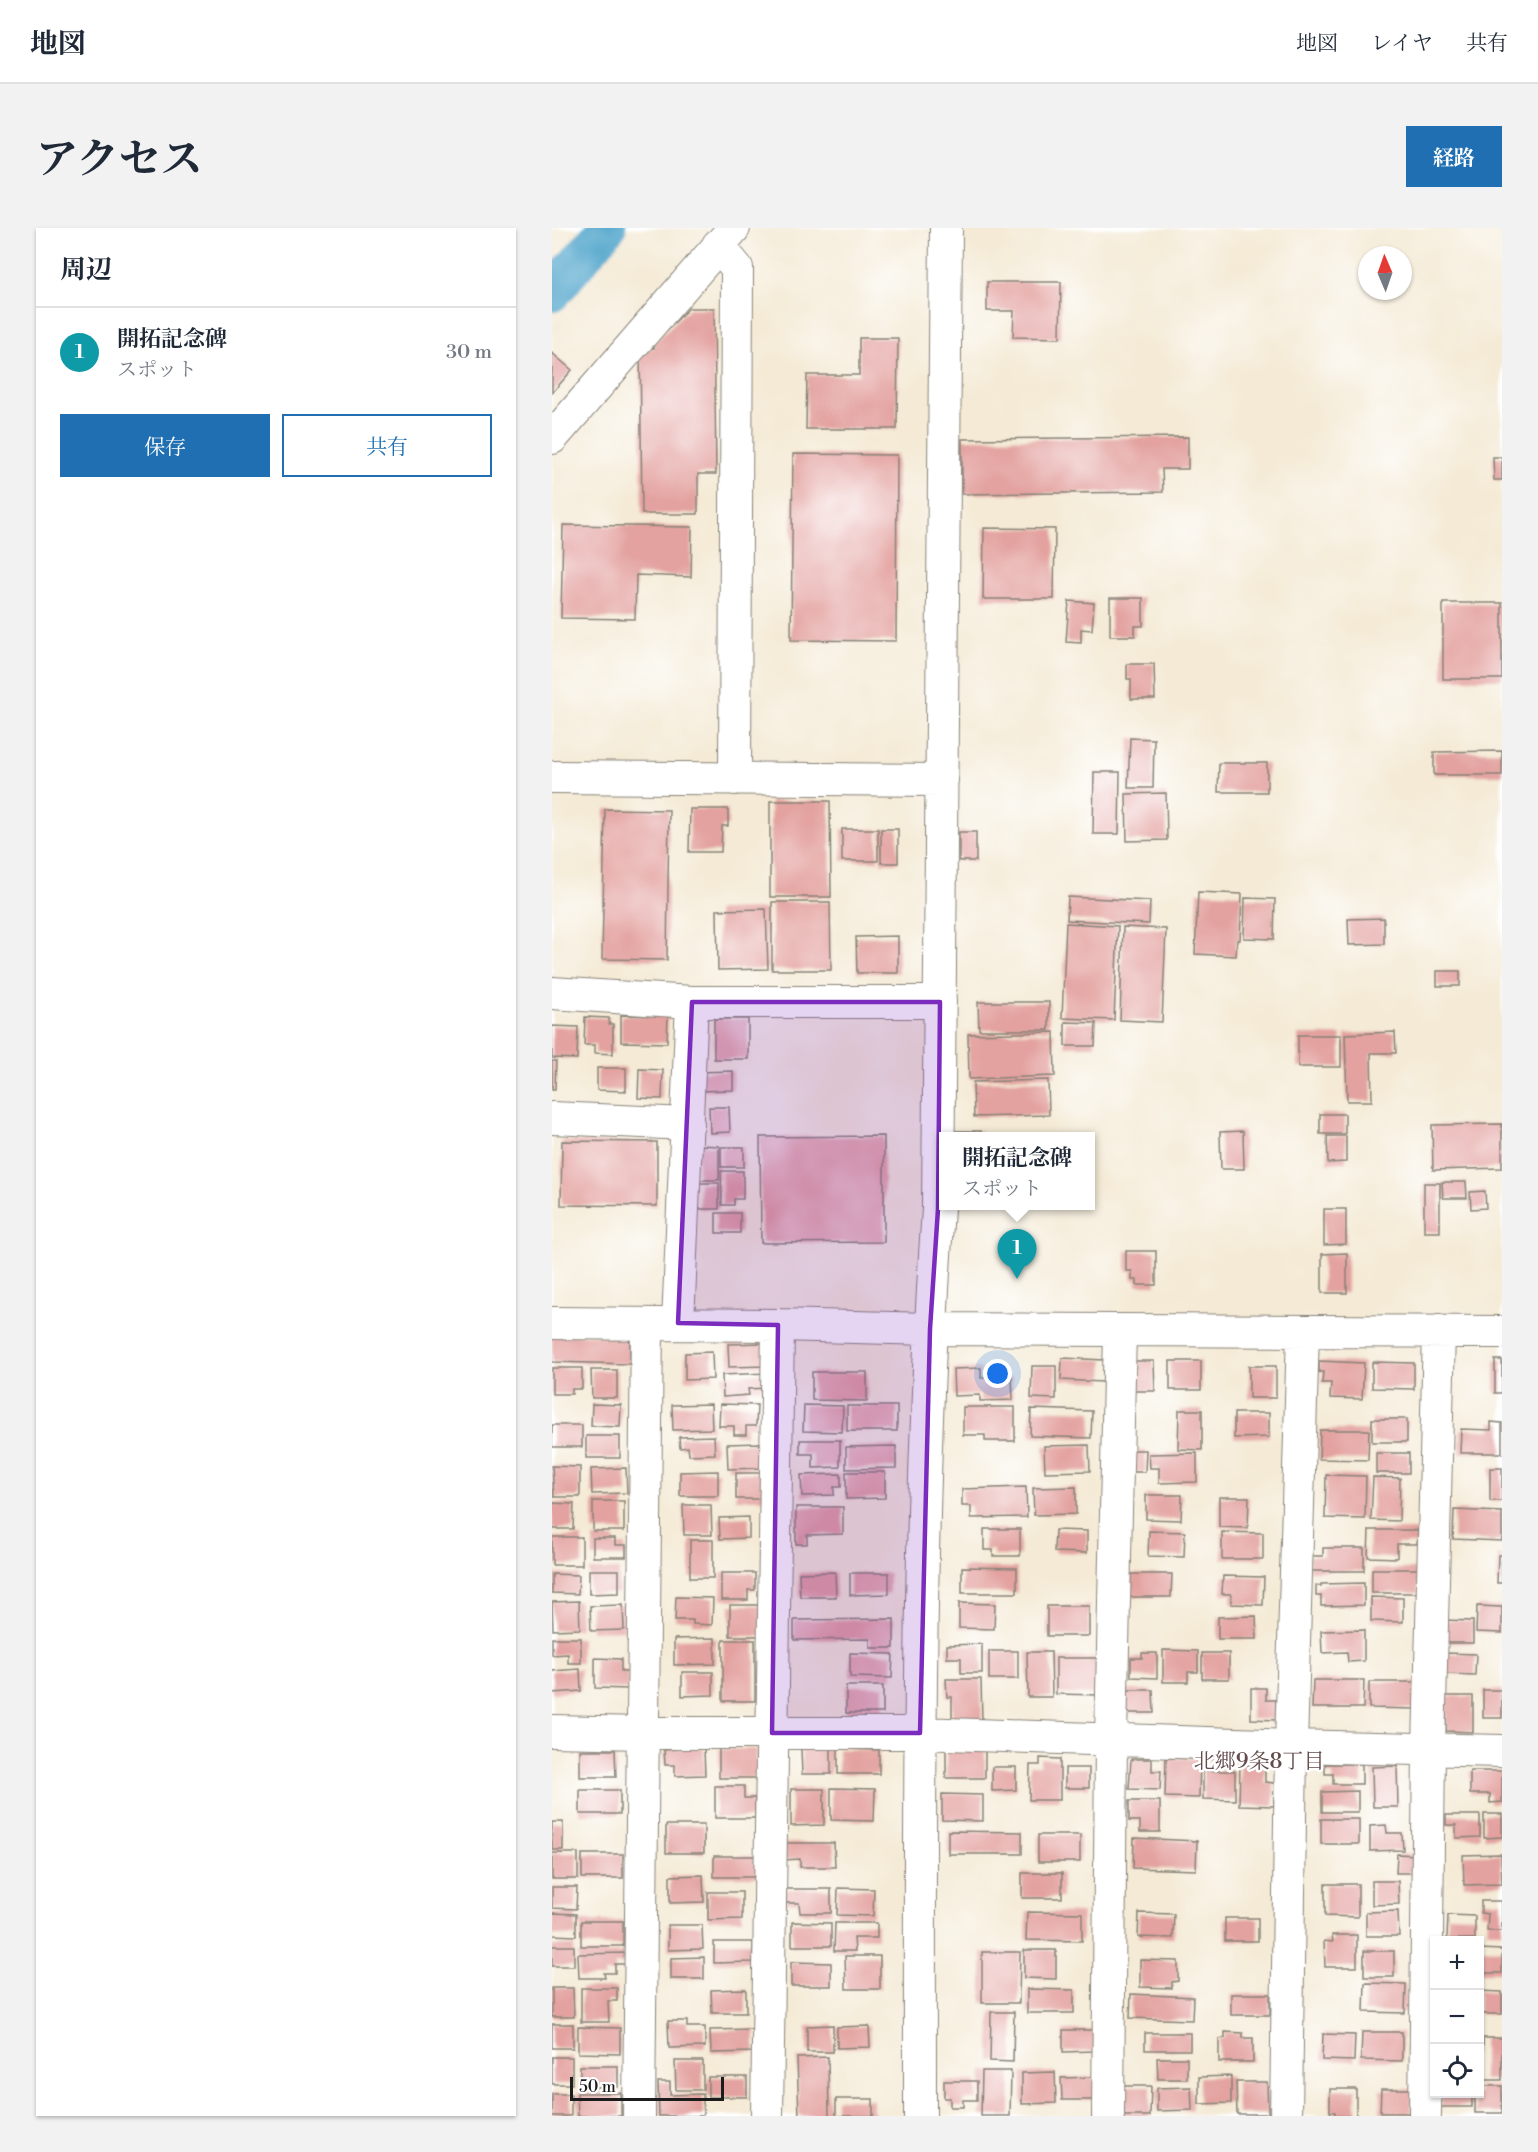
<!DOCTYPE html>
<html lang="ja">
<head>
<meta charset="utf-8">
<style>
  :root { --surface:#fff; --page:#f2f2f3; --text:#1f2937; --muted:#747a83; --line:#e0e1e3; --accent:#1f6fb2 }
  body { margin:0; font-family:"Libre Bodoni","Noto Serif JP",serif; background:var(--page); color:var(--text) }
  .controls { position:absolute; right:18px; bottom:18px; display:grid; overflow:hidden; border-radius:0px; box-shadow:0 2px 4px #0004 }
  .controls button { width:54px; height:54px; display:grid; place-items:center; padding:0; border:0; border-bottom:2px solid var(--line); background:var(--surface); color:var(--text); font:30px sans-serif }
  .compass { position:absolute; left:806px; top:18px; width:54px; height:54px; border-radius:50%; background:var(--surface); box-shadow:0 2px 4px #0004; rotate:358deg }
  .scale { position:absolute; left:18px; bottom:15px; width:154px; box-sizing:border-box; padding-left:6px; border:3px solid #1c1c1c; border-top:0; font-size:16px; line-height:21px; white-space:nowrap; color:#1c1c1c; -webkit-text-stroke:4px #fff; paint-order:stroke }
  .you { position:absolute; left:446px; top:1146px; width:21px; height:21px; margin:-15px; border:4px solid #fff; border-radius:50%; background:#1a73e8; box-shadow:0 0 0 9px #1a73e833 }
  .badge { display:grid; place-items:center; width:39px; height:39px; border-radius:50%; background:var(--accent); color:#fff; font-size:20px; font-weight:700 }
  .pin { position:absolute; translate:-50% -50px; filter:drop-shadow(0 2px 3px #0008) }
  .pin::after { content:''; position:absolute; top:32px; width:21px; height:18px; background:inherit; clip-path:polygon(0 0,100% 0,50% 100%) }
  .popup { position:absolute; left:387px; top:904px; width:156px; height:78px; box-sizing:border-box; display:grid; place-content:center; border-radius:0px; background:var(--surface); filter:drop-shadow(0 2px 4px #0005); font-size:20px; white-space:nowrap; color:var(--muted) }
  .popup b { font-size:22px; color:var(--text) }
  .popup::after { content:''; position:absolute; left:50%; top:100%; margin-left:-12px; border:12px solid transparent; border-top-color:var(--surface) }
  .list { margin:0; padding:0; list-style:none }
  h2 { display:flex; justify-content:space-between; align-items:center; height:78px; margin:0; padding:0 24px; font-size:26px }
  h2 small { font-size:20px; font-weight:400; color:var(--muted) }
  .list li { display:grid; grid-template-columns:39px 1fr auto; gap:18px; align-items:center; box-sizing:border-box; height:90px; padding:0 24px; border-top:2px solid var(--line) }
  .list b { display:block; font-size:22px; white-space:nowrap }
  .list p { margin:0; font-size:20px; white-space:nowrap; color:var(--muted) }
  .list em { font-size:20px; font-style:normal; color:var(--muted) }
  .actions { display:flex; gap:12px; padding:18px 24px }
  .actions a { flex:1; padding:14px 0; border:2px solid var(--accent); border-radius:0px; text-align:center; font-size:21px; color:var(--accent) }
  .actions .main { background:var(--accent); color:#fff }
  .icon { flex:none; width:33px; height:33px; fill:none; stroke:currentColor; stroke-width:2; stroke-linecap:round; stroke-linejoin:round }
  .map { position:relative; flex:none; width:950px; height:1888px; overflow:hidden; border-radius:0px }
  header { display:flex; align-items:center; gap:36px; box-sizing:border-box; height:84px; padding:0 30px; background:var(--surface); border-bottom:2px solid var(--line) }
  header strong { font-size:28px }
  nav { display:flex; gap:33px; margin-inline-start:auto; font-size:21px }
  .intro { display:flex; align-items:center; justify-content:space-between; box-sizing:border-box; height:144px; padding:0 36px }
  h1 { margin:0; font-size:42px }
  .button { padding:15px 27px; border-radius:0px; background:var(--accent); color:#fff; font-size:21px; font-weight:700 }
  main { display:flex; gap:36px; padding:0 36px }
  aside { flex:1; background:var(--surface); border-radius:0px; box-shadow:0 2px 4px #0004 }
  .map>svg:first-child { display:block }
</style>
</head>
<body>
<header>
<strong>地図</strong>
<nav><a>地図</a><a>レイヤ</a><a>共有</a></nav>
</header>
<div class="intro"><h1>アクセス</h1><a class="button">経路</a></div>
<main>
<aside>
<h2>周辺<small></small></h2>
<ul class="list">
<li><span class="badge" style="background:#0f9aa8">1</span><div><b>開拓記念碑</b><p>スポット</p></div><em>30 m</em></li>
</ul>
<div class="actions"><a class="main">保存</a><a>共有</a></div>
</aside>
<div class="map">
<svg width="950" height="1888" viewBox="0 0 950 1888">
  <rect width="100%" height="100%" fill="#fff"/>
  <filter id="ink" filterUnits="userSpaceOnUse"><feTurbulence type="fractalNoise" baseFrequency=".0167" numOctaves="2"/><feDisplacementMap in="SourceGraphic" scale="12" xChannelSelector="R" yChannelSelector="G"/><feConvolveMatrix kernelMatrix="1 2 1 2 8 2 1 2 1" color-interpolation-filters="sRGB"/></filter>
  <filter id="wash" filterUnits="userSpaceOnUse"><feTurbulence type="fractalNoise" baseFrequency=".008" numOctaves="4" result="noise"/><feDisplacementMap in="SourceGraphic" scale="24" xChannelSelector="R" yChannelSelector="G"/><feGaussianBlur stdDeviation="1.35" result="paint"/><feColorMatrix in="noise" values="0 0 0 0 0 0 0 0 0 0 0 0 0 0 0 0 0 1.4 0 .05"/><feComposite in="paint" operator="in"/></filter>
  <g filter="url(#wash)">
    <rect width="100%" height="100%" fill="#f4ead5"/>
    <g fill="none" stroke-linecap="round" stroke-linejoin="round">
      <path stroke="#4fa4cb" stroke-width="38" d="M0 65 55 0"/>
    </g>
    <g id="blocks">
      <path fill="#e3a19f" d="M435 54H509L508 110 461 109 462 83H435Z
        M137 80H162L164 246H146V286H90L88 120H102V115Z
        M307 110H346L345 201H254L255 147H307Z
        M0 125 20 142 0 165Z
        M636 209V241H610L611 264 410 266V211Z
        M241 226 345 227 344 413 239 412Z
        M941 229H950V252H942Z
        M11 297 140 299 139 349 84 347 83 391 9 390Z
        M432 300 503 301 502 371H431Z
        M558 370H591V398H583V408H558Z
        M517 373 542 375 540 402 529 401V415L514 414Z
        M891 375H950V451H891Z
        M575 436H602L603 471H579V451H575Z
        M578 510 602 511 601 560H576Z
        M950 523V547H882V524Z
        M667 535H715V564H666Z
        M542 544H568L567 606H541Z
        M614 565 615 612 575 613 574 566Z
        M218 573H278L279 669H218Z
        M53 581 117 582 115 732 50 731Z
        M138 581H176V598H170L169 624H137Z
        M290 601H326V633H290Z
        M329 601H346V635H329Z
        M407 604H424V633H407Z
        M646 664 690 666 688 712H685L684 728 643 726Z
        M516 669 598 673 597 696 515 692Z
        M693 670 723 671 722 711 692 710Z
        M220 674H278L279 742H220Z
        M214 681 216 741 166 742 165 682Z
        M832 690V716L797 717 796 691Z
        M514 695 566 698 562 792 510 790Z
        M571 699 614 701 610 794 568 792Z
        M346 708V745H305L304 709Z
        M885 743H908V758H885Z
        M426 774H497V802H427Z
        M69 787 116 788 115 815 69 814Z
        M33 789 57 790V796H61V826L43 825V817H32Z
        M162 791H196V831H162Z
        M513 794 544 795 543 818H513Z
        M0 798 26 799 25 831 0 830Z
        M502 804 503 848 417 851 416 806Z
        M843 804 844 825H819L820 873H795L793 806Z
        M746 807H789V839H746Z
        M0 833H4L3 862H0Z
        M45 840H74V863L45 862Z
        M87 841 111 842 110 871 86 870Z
        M181 843V862L145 863V844Z
        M496 852 497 887 422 889 421 854Z
        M157 879H177L178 904 158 905Z
        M768 886H793V906H768Z
        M950 896V940L881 942 880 897Z
        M402 903H429V908H402Z
        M691 903 692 941H669L668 904Z
        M332 908V1014L209 1015 208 909Z
        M775 908H794V934L776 935Z
        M10 913 105 914V978L9 977Z
        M146 917 167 918V952H146Z
        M169 919H192V939H169Z
        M169 943H191V971H182V977H170Z
        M890 954H914L915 970H891Z
        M147 955H167V981H147Z
        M872 955H888V1004H872Z
        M933 963 934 980 919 981 918 964Z
        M772 981H794V1016L772 1017Z
        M164 985H188V1005H164Z
        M574 1023H604V1057H585V1052H580V1043H574Z
        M795 1025V1065H770V1026Z
        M0 1106 78 1108V1136L0 1134Z
        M214 1115V1138L177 1139 176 1116Z
        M160 1124 161 1151 133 1152V1125Z
        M510 1130 552 1132 551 1154 509 1152Z
        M943 1132H950V1165H943Z
        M581 1133H602L603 1163H581Z
        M618 1133H649V1162H618Z
        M767 1133 812 1135 810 1171 778 1170 779 1155H770L771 1144H767Z
        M820 1134 862 1135V1161L820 1160Z
        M480 1138H504V1171L479 1170Z
        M697 1138H724V1170H697Z
        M0 1140H30V1161H20V1166H0Z
        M429 1140V1150L460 1149 461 1172 428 1173V1167L402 1168 401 1141Z
        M39 1142H65V1170H40Z
        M260 1144H315V1173L260 1172Z
        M215 1145V1160L196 1161 197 1167 171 1169 170 1147Z
        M40 1176 69 1177 68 1199 39 1198Z
        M159 1176 160 1201 121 1202 120 1177Z
        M168 1176 205 1177 204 1198H194V1207H182V1198H167Z
        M252 1177 291 1178 290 1204 251 1203Z
        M295 1178H345V1203H295Z
        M411 1179H463V1213H433V1207H411Z
        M479 1181 540 1183 539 1210 478 1208Z
        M627 1182H650V1222L626 1221Z
        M682 1185H717V1209L682 1210Z
        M820 1191H855V1214H820Z
        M939 1194 950 1195V1225H908L909 1201 939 1202Z
        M0 1197H30V1219H0Z
        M768 1202H817L816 1232 767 1231Z
        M34 1208H68V1230H34Z
        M162 1208 163 1226 137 1227 136 1219 128 1220 127 1209Z
        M248 1212H288V1239L261 1240V1226H248Z
        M208 1215 209 1240 176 1241 175 1216Z
        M537 1217 538 1243 493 1244 492 1218Z
        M344 1218V1240L294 1241V1219Z
        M571 1222H594L593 1244H571Z
        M645 1225V1254L607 1255V1240H598L597 1226Z
        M824 1225H857V1245H824Z
        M0 1238 28 1239V1269H2Z
        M74 1240 75 1265 40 1266 39 1241Z
        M938 1240H950V1273H938Z
        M166 1243V1268H128V1244Z
        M294 1244H333V1270L294 1271Z
        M184 1245H216V1271H184Z
        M289 1246V1259H282V1267L250 1268 249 1247Z
        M774 1247 814 1248 813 1291 773 1290Z
        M821 1249 848 1250 847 1293 819 1292Z
        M474 1259 475 1289 419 1290V1278H410V1261Z
        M524 1259V1286L482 1287 481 1260Z
        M594 1267H630L629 1292 594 1291Z
        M667 1269H697L696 1300 667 1299Z
        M41 1273H72V1303H41Z
        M0 1275 22 1276 21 1301H0Z
        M131 1277H159L160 1307H132Z
        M244 1279H291V1306L255 1307V1316H244Z
        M902 1282 950 1284V1313L901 1311Z
        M197 1289V1310L168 1311 167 1290Z
        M432 1301H468V1328H441V1322H432Z
        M503 1302 535 1303V1325L502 1324Z
        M817 1302H866L865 1316H845V1330L816 1329Z
        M597 1303 633 1304 632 1329 596 1328Z
        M670 1304 711 1305V1331H670Z
        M0 1309H30V1337H0Z
        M41 1310H63V1317H74V1329H41Z
        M138 1312H161V1350H138Z
        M771 1320H812V1343H757V1328H771Z
        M946 1327H950V1355H945Z
        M410 1339 465 1340V1365H410Z
        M820 1341H866V1365H820Z
        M37 1342H67V1365L37 1366Z
        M283 1344 284 1369H248L247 1345Z
        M169 1345H203V1362H196V1372H169Z
        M298 1345H337V1366L298 1367Z
        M0 1346 27 1347 26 1366 0 1365Z
        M579 1346H620L619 1369H578Z
        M671 1348 712 1349 711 1377 679 1376V1366H670Z
        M812 1355V1377L769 1378V1368H764V1358H769V1356Z
        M124 1369 161 1370 160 1397 141 1396V1392H123Z
        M819 1369 851 1370V1394L819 1393Z
        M27 1373 28 1401 1 1402 0 1374Z
        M407 1375 443 1376 442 1401 407 1400Z
        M71 1377 72 1402 39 1403 38 1378Z
        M178 1377H210V1408H178Z
        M495 1378H537V1408H495Z
        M925 1378 950 1379V1405L924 1404Z
        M704 1388 705 1411H666V1389Z
        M342 1391V1420H318V1411L242 1412V1392Z
        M892 1392 921 1393V1415H892Z
        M812 1402V1433L796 1434 795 1424 770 1425 769 1403Z
        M0 1410H29V1435H16V1426L0 1427Z
        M163 1410V1436L122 1437V1411Z
        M171 1412H203V1473H171Z
        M430 1416V1445H409V1430H395V1417Z
        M611 1422 646 1423V1444H636V1454H611Z
        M437 1423H466V1451H437Z
        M475 1424H499L500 1469H476Z
        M298 1425 341 1426 340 1450 298 1449Z
        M590 1425H605V1450L579 1449V1430H590Z
        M650 1425H677V1451H650Z
        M893 1425 924 1426 923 1447 892 1446Z
        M43 1430 69 1431V1443H76V1461L43 1460Z
        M504 1430H548L547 1467 504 1466Z
        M28 1441 29 1463 0 1465V1443Z
        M130 1444H161V1467L130 1468Z
        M394 1451H429L430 1492H400V1469H395Z
        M761 1452H812L811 1480H760Z
        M817 1454H864V1481L817 1480Z
        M294 1458H331V1485H294Z
        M699 1460H714V1472H724V1492L699 1491Z
        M571 1462H601L602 1485H571Z
        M931 1462H950V1490H931Z
        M894 1468H921V1504L894 1503Z
        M152 1520 153 1547 123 1548V1537H113L112 1522Z
        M167 1521H205V1550H167Z
        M249 1521H279V1546H250Z
        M286 1521 327 1522V1546H286Z
        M28 1522H63L64 1549H28Z
        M394 1522H433V1550H394Z
        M488 1530 508 1531V1572H477L478 1537H488Z
        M614 1530 648 1531 647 1570 613 1569Z
        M579 1531H600V1543H609L608 1562 577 1561Z
        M773 1536H810V1556H781V1546H773Z
        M688 1537 713 1538V1554L722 1555V1578L687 1577Z
        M845 1538 846 1579H821L820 1539Z
        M440 1539H464V1562L440 1563Z
        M513 1540H537V1560H513Z
        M651 1543H683V1572L651 1571Z
        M918 1543H950V1574L938 1575V1566H918Z
        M163 1558H192V1570H203V1590H163Z
        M279 1560 323 1561 322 1593 279 1592Z
        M239 1561H272V1597L239 1598Z
        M28 1562H68V1586H28Z
        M806 1563V1584H770V1564Z
        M390 1566 431 1567V1593L390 1592Z
        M577 1573H608V1604H588V1593H577Z
        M932 1586H950V1609L932 1610Z
        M894 1587H928V1609L904 1610V1597H894Z
        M769 1591H807V1616H769Z
        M0 1594H11V1622H0Z
        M114 1597H152V1625H114Z
        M834 1597 835 1605H850L851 1622 818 1623V1598Z
        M396 1603 470 1604V1626H396Z
        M486 1607H528V1634H486Z
        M582 1610 645 1613 644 1642 581 1640Z
        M231 1615H282L283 1639H248V1631L231 1632Z
        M0 1625H26V1651H0Z
        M30 1626H71V1650H30Z
        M845 1626 864 1627V1645H844Z
        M949 1626 950 1656 912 1657 911 1627Z
        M162 1628H207V1649H162Z
        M470 1645H510V1670H470Z
        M151 1647 152 1674 118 1675V1648Z
        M820 1653H846L847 1676 820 1677Z
        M773 1656H806V1689L773 1688Z
        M0 1659H25L24 1681 0 1680Z
        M286 1660 322 1661 321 1688 285 1687Z
        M229 1661H279V1685H248L247 1675H229Z
        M156 1664H190V1691L156 1692Z
        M929 1673H950V1703H935L936 1686 929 1685Z
        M846 1683 847 1708H814V1684Z
        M475 1684 530 1685V1713L474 1712Z
        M0 1685 24 1686V1708L0 1707Z
        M587 1685 622 1686 621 1710 586 1709Z
        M896 1687 923 1688V1711H895Z
        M673 1690H706V1713H673Z
        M29 1693H71V1718H29Z
        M240 1694 279 1695V1718H240Z
        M283 1695H325V1710H302L303 1723H282Z
        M116 1697H150L151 1721 116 1722Z
        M780 1707H805V1739H773L772 1713 781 1714Z
        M162 1714H201V1734L162 1735Z
        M0 1718H22V1738H0Z
        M927 1721 950 1722V1745H927Z
        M472 1722H504V1751L472 1750Z
        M812 1723H842V1749H812Z
        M430 1724H468L467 1775H430Z
        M75 1725V1736H63V1745H52L53 1750H27L26 1726Z
        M293 1728H328V1761H294Z
        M152 1729V1751H119V1730Z
        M588 1732 626 1733V1753L620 1754V1760L588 1759Z
        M239 1734 279 1735V1758H239Z
        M813 1755 854 1756 853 1785 812 1784Z
        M0 1760H21L22 1789H0Z
        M29 1760H65V1773H56L57 1794H29Z
        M194 1761V1785H160L159 1762Z
        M475 1761 522 1762V1785H475Z
        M927 1763 950 1764V1786H927Z
        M579 1766 641 1769 640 1792 578 1790Z
        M679 1766H718V1787H679Z
        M439 1784H462L461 1834 438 1833Z
        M116 1793H135V1799H153V1819L117 1820Z
        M0 1796H21V1820H0Z
        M281 1797V1824H255V1798Z
        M317 1798 318 1819 285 1820V1799Z
        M26 1799 68 1800V1826L26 1825Z
        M203 1801V1824L159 1825 158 1802Z
        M511 1802H543V1823L511 1824Z
        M673 1804 691 1805V1810H701V1834H667V1811L673 1810Z
        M810 1804H850V1833L809 1832Z
        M593 1805H638V1822H593Z
        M771 1806 803 1807 802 1833 770 1832Z
        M931 1810H950V1852H931Z
        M0 1829H20V1856H0Z
        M276 1829 277 1888H247L245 1830Z
        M605 1830H635V1851H606Z
        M123 1833H151V1862H124Z
        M28 1838H66V1859H28Z
        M430 1843H459L458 1888H429Z
        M503 1844 504 1875 470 1876V1845Z
        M679 1848V1875L647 1876V1849Z
        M156 1849H195V1869H156Z
        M542 1849V1872H510L509 1850Z
        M392 1853H425V1872H411V1879H398V1870H392Z
        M106 1854H118V1867L151 1866V1888H107Z
        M684 1854H715L716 1886H685Z
        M569 1858H599L598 1888H569Z
        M927 1858H950V1885H923V1866H927Z
        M639 1859 640 1882 605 1883V1860Z
        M778 1861H804V1888H783V1884H778Z
        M829 1861H860V1885H828Z
        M25 1865H69V1888H26Z
        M0 1866H19V1888H0Z
        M890 1866H920V1879H889Z
        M284 1871H321V1888H284Z"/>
    </g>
  </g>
  <g filter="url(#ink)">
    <use href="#blocks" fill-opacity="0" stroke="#888378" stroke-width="1.5"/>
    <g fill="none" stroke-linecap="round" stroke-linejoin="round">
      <g stroke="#888378" stroke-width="34">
        <path id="minor" d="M166 17 185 40 183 551
          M0 210 182 0
          M0 549 390 552
          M0 765 140 774H388
          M0 890 136 896
          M0 1095 226 1097 378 1101 950 1104
          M126 1095 140 774
          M0 1503 91 1505H368L739 1518 950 1523
          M87 1888 95 1096
          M215 1888 226 1097
          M368 1888C368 1586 365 1283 386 981L394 0
          M556 1888 559 1510 568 1103
          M734 1888 739 1518 751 1103
          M873 1888 877 1521 887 1103"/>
      </g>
      <use href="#minor" stroke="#fff" stroke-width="32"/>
    </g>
  </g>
  <path fill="#7b2cbf" fill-opacity="0.2" stroke="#7b2cbf" stroke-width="4.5" stroke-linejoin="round" d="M140 774H388L386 981 378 1101 368 1505H220L226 1097 126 1095Z"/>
  <g text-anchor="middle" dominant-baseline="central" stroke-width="5" stroke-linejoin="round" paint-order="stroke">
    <g font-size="21" fill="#624b4a" stroke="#fff">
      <text x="707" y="1534">北郷9条8丁目</text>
    </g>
  </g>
</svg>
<div class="controls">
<button>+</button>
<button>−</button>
<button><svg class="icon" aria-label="locate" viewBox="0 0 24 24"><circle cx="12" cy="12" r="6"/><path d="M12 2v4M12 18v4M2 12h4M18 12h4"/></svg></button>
</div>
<svg class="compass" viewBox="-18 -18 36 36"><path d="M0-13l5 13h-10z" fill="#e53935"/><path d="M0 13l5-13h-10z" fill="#747a83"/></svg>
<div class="scale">50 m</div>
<div class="you"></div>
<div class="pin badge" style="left:465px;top:1051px;background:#0f9aa8">1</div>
<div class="popup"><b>開拓記念碑</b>スポット</div>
</div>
</main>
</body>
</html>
